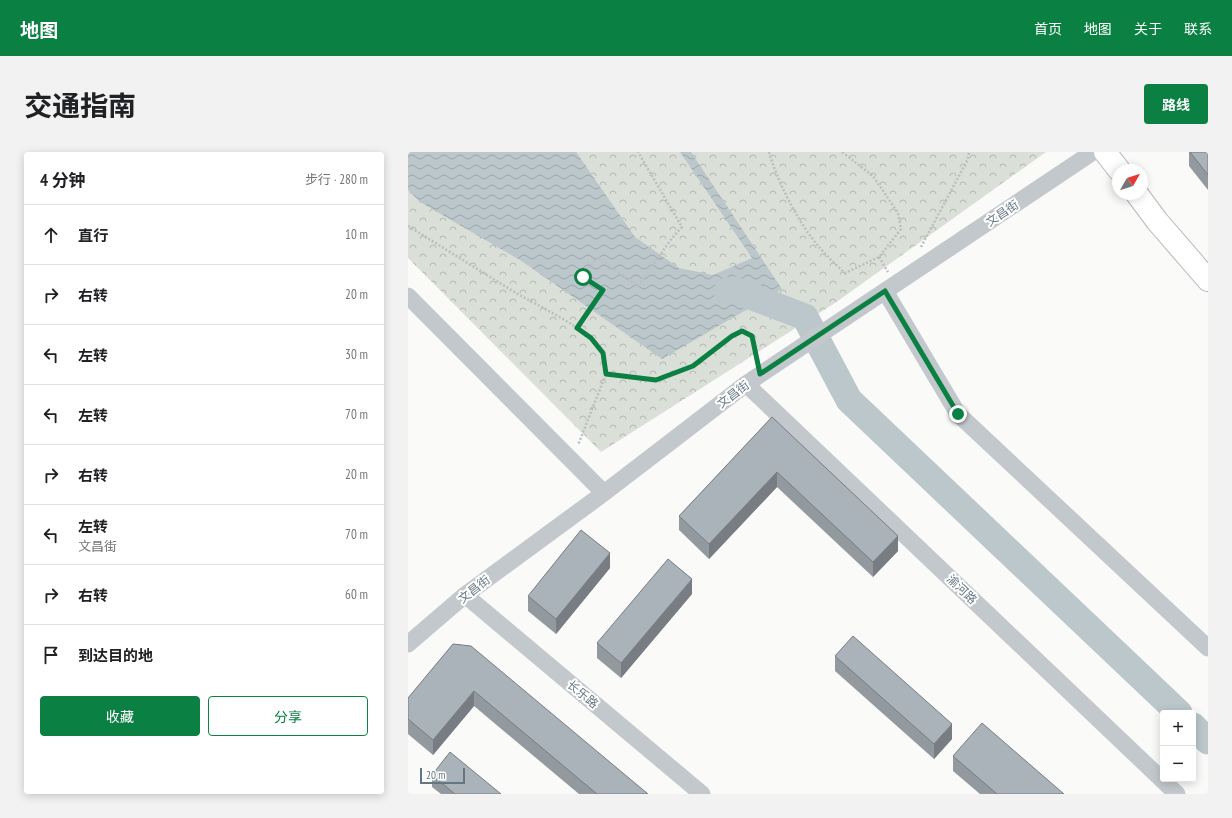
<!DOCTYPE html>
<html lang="zh">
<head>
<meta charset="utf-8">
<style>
  :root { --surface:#fff; --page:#f2f2f2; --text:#202124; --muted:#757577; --line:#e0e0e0; --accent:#0b8043 }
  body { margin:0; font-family:"PT Sans Narrow","Noto Sans SC",sans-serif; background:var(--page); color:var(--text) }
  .controls { position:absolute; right:12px; bottom:12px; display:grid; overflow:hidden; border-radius:4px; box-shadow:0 2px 10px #0003 }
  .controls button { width:36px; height:36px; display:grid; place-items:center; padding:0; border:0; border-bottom:1px solid var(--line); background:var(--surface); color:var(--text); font:20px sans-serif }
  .compass { position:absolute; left:704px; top:12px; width:36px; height:36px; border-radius:50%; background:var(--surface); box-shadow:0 2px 10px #0003; rotate:51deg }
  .scale { position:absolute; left:12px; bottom:10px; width:45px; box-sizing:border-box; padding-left:4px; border:2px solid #657683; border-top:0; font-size:11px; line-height:14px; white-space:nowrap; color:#657683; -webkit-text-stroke:3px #fff; paint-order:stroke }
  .stop { position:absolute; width:12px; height:12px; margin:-9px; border:3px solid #0b8043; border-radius:50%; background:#fff }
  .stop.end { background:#0b8043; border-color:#fff; box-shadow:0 1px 4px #0008 }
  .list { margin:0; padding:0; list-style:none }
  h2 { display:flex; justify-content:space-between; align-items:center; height:52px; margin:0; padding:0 16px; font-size:17px }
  h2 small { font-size:13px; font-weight:400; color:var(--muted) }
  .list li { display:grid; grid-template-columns:26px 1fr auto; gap:12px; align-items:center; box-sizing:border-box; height:60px; padding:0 16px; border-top:1px solid var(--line) }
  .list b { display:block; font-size:15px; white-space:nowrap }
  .list p { margin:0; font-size:13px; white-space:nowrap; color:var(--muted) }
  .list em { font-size:13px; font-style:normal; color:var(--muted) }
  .actions { display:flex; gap:8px; padding:12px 16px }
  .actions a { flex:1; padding:9px 0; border:1px solid var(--accent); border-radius:4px; text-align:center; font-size:14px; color:var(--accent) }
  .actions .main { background:var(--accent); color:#fff }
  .icon { flex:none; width:22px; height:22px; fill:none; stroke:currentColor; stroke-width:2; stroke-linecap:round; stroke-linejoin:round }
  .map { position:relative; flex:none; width:800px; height:642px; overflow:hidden; border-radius:4px }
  header { display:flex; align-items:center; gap:24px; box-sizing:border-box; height:56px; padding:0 20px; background:var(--accent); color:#fff }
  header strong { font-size:19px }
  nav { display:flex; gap:22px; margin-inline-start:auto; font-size:14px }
  .intro { display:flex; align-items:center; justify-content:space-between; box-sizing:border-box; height:96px; padding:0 24px }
  h1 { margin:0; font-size:28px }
  .button { padding:10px 18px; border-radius:4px; background:var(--accent); color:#fff; font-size:14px; font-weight:700 }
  main { display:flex; gap:24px; padding:0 24px }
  aside { flex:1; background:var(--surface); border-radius:4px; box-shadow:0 2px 10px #0003 }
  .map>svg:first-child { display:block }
</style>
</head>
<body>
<header>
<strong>地图</strong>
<nav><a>首页</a><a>地图</a><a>关于</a><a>联系</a></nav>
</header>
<div class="intro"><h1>交通指南</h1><a class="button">路线</a></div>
<main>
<aside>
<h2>4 分钟<small>步行 · 280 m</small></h2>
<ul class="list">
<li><svg class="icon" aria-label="ahead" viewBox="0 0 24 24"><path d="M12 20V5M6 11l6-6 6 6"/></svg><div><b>直行</b></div><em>10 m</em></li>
<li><svg class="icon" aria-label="right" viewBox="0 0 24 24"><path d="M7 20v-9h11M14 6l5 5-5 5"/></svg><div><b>右转</b></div><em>20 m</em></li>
<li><svg class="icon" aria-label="left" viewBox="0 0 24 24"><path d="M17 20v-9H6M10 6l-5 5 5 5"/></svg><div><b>左转</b></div><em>30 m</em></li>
<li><svg class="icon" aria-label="left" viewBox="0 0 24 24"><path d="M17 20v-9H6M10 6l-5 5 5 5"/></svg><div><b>左转</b></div><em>70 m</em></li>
<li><svg class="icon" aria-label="right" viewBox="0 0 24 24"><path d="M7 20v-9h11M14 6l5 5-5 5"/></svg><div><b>右转</b></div><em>20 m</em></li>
<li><svg class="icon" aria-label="left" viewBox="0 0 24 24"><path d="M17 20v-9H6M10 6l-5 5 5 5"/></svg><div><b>左转</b><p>文昌街</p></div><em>70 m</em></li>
<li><svg class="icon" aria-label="right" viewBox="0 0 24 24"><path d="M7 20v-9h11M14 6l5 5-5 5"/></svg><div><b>右转</b></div><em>60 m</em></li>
<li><svg class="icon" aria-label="arrive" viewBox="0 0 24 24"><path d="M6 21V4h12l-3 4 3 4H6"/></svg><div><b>到达目的地</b></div></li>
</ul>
<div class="actions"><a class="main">收藏</a><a>分享</a></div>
</aside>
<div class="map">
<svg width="800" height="642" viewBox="0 0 800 642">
  <defs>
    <pattern id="park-crowns" width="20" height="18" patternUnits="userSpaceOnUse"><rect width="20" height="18" fill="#dadfd7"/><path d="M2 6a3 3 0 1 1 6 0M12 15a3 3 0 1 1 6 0" fill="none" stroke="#b4b9b4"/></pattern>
    <pattern id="water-waves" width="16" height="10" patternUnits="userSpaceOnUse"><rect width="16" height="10" fill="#bbc7cb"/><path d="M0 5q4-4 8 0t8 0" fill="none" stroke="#9ca6aa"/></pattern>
  </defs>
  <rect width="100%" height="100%" fill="#fafaf8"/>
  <path fill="url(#park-crowns)" d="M0 0H638L427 151 193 300 0 106Z"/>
  <path fill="url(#water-waves)" d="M0 0H168L227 85 271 116 305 123 344 106 272 0H283L374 137 254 207 112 108 12 50 0 38Z"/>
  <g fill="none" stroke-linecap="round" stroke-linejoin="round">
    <path stroke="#bbc7cb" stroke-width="27" d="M319 139 326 138 397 165 441 248 771 561
      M785 574 800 589"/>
    <g stroke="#b4b9bd" stroke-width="24">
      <path id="highway" d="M697 0 711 18
        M729 42 749 69 800 128"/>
    </g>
    <path stroke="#bbbfc2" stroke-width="2.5" stroke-dasharray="2 2" stroke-linecap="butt" d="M361 0C369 29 391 72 411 95 419 104 428 113 437 121L471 105 493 77 490 61 465 24 434 0
      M0 74 108 141 157 168 183 185 195 201 198 222 170 293
      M513 95 560 7 561 0
      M471 105 480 120
      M169 176 195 139 175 125 189 105 230 134 264 86 274 75 230 0
      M198 222 248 228 285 214 324 184 334 179 344 185 348 206"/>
    <path stroke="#c3c8cc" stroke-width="17" d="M477 139 550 262 800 496
      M0 144 196 341
      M338 232 769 642
      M57 443 294 642
      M0 492 57 443 196 341 338 232 685 0"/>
    <use href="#highway" stroke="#fff" stroke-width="22"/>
  </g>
  <path fill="#929a9f" d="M781 0H800V38L781 14Z
    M364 265 490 399 465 425 369 335 301 407 271 378V364Z
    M202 416 148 482 120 459V444Z
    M284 442 213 526 189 506V491Z
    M45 492 240 642H171L66 554 25 603 0 582V546Z
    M427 504 544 587 526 607 427 519Z
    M545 604 656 642H572L545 619Z
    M24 623 93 642H33L24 635Z"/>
  <path fill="#777d82" d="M369 320V335L301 407V392Z
    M490 384V399L465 425V410Z
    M202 401V416L148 482V467Z
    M284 427V442L213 526V511Z
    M66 539V554L25 603V588Z
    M544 572V587L526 607V592Z"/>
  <path fill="#aab3b9" stroke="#777d82" d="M782 0H800V23Z
    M364 265 490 384 465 410 369 320 301 392 271 364Z
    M173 378 202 401 148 467 120 444Z
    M260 407 284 427 213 511 189 491Z
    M445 484 544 572 526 592 427 504Z
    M45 492 63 494 240 642H189L66 539 25 588 0 567V546Z
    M574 571 656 642H589L545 604Z
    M42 600 93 642H47L24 623Z"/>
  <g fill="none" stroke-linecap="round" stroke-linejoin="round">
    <path stroke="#0b8043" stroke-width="5" d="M175 125 195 138 169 176 183 186 195 201 198 222 248 228 285 214 324 184 334 179 344 184 352 222 477 139 550 262"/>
  </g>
  <g text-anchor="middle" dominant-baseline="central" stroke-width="4" stroke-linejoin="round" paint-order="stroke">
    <g font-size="12" fill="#657683" stroke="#fff">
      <text transform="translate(594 61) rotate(-34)">文昌街</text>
      <text transform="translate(325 242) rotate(-37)">文昌街</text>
      <text transform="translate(66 437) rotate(-38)">文昌街</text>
      <text transform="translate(554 437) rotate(44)">渝河路</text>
      <text transform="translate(175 542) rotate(40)">长乐路</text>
    </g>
  </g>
</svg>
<div class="controls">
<button>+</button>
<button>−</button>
</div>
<svg class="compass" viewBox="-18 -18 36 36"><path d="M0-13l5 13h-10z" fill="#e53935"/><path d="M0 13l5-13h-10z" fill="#757577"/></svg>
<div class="scale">20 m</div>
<div class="stop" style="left:175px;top:125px"></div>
<div class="stop end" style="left:550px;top:262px"></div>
</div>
</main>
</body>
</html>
